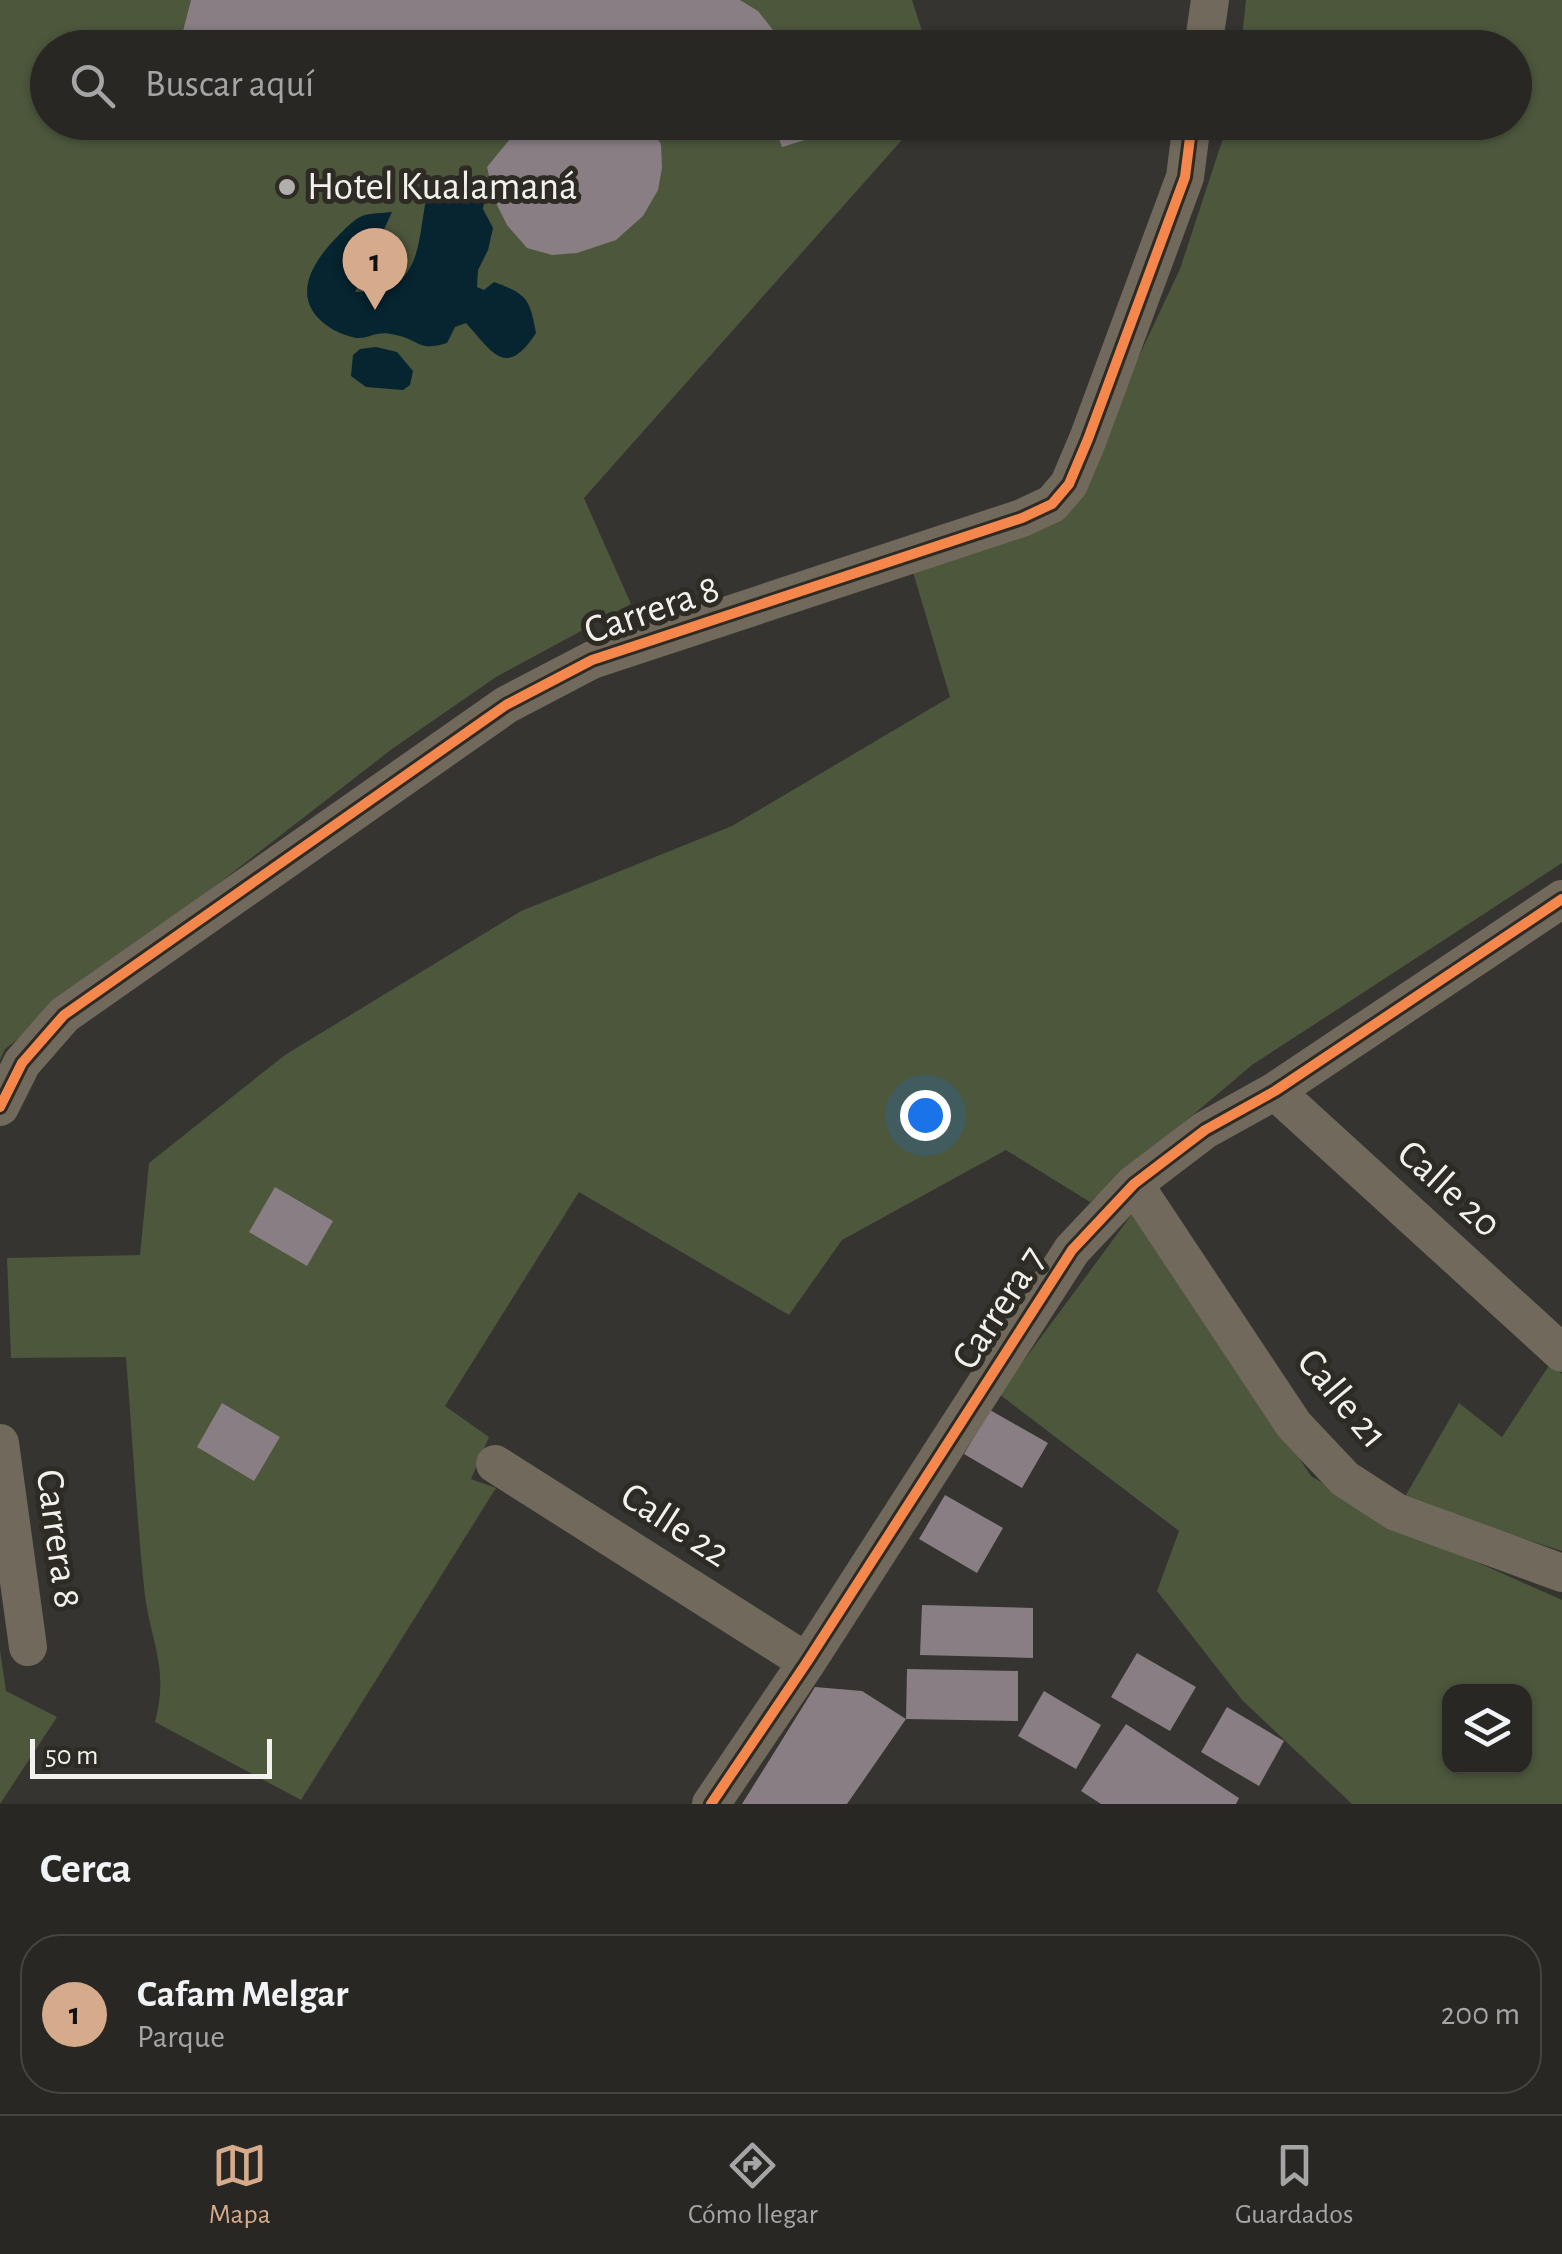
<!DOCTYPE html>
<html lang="es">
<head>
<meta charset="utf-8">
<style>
  :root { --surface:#282724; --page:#302f2c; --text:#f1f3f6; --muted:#a5a5a6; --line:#444441; --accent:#d6ab8b }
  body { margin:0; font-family:"Alegreya Sans",sans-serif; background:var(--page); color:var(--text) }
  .controls { position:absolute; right:30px; bottom:30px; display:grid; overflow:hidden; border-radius:20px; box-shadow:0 2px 8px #0004 }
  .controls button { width:90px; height:90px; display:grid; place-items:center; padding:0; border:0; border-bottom:2px solid var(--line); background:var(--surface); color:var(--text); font:50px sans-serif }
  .scale { position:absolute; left:30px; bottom:25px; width:242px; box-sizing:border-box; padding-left:10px; border:5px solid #f3f1ed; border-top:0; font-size:28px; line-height:35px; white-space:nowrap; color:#f3f1ed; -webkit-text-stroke:8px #2d2b24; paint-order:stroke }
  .you { position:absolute; left:925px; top:1115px; width:35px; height:35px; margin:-25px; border:8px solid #fff; border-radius:50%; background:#1a73e8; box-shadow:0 0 0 15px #1a73e833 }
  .badge { display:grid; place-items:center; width:65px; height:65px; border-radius:50%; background:var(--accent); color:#111; font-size:32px; font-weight:700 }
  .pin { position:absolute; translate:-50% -82px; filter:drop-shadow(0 2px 5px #0008) }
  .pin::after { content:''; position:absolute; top:52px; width:35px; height:30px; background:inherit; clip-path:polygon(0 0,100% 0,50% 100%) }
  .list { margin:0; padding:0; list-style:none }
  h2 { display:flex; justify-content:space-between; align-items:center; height:130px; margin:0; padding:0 40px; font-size:42px }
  h2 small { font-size:32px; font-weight:400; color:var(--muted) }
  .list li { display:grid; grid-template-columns:65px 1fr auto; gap:30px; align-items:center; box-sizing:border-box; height:160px; margin:0 20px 20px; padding:0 20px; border:2px solid var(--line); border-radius:40px }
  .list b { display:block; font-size:38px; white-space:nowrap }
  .list p { margin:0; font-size:32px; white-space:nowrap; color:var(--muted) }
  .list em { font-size:32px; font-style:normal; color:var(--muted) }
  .icon { flex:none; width:55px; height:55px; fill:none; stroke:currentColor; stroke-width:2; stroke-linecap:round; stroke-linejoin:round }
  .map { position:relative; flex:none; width:1562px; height:1804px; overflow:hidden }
  .search { position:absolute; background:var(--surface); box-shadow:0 2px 8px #0004; left:30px; right:30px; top:30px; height:110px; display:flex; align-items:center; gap:25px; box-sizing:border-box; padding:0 35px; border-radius:55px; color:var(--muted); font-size:38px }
  .sheet { height:310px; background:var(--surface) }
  nav { display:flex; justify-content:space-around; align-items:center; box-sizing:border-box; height:140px; border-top:2px solid var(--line); background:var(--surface); font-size:28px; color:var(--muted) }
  nav a { display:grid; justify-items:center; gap:5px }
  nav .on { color:var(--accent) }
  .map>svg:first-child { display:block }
</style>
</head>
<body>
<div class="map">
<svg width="1562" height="1804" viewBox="0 0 1562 1804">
  <rect width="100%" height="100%" fill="#353430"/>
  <path fill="#4c573c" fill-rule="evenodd" d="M0 0H912L927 47 48 48V122L917 123 584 498 631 604 496 677 392 749 5 1049 0 1060Z
    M1246 0H1562V863L1252 1065 1090 1202 1006 1150 842 1240 789 1315 579 1192 445 1406 489 1437 471 1479 496 1488 301 1800 155 1722C170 1665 149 1640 144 1587 136 1510 132 1433 126 1357L11 1358 7 1258 140 1255 149 1163 285 1055 521 911 732 826 950 697 913 572 1066 511 1180 269 1228 123 1514 122V48L1241 47Z
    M1135 1210 1311 1476 1387 1522 1562 1600V1804H1352L1242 1700 1157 1591 1179 1531 999 1394ZM1450 1692H1524V1766H1450Z
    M1550 1364 1562 1374V1551L1403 1500 1459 1403 1502 1437Z
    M0 1650 6 1691 57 1717 0 1804Z"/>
  <path fill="#062531" d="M461 175 487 184 483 209 493 228 488 250 478 270 477 287 484 290 494 282C527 294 530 299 536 333 506 379 493 353 466 323L455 327 447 343C418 352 420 340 396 335 376 330 372 338 358 338 351 338 334 331 329 327 289 300 311 263 338 236 344 230 353 220 362 216 370 213 383 213 392 212L355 292C426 294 416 240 428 190L443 179Z
    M376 347 397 352 413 371 410 385 403 390 366 387 351 376 353 355 360 349Z"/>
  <path fill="#887e84" d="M191 0H740L758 11 787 48H711L704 42 679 39 674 48H192L193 39 182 35Z
    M524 122H646L661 144 662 168 658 190 643 216 616 240 577 253 552 255 527 248 507 225 494 199 487 167Z
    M773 122H839L841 129 782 147Z
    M275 1187 333 1221 307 1266 249 1232Z
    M222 1403 280 1437 254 1481 197 1447Z
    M990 1410 1048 1443 1022 1488 964 1454Z
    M945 1495 1003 1528 977 1573 919 1539Z
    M922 1605 1033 1608V1658L920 1655Z
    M1137 1653 1196 1687 1170 1731 1111 1697Z
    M907 1669 1018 1671V1721L906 1719 847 1804H742L815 1687 862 1691 906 1719Z
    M1044 1691 1101 1725 1076 1769 1018 1736Z
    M1227 1707 1284 1741 1259 1786 1201 1752Z
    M1126 1724 1239 1798 1236 1804H1101L1081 1791Z"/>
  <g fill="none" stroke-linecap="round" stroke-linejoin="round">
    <path stroke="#70695c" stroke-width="38" d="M1203 48 1210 0
      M1275 1091 1562 1353
      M0 1107 22 1063 64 1015 506 705 592 660 1022 518 1052 504 1069 484 1088 439 1185 177 1192 122
      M1134 1184 1294 1425 1345 1479 1396 1512 1562 1573
      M0 1443 28 1647
      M495 1464 807 1662
      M711 1804 807 1662 1072 1250 1134 1184 1205 1130 1275 1091 1562 899"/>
    <g stroke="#2d2b24" stroke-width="16">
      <path id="cycleway" d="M0 1107 22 1063 64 1015 506 705 592 660 1022 518 1052 504 1069 484 1088 439 1185 177 1192 122
        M711 1804 807 1662 1072 1250 1134 1184 1205 1130 1275 1091 1562 899"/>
    </g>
    <use href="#cycleway" stroke="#f5874c" stroke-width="10"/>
  </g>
  <circle fill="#b0afab" stroke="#2d2b24" stroke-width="4" cx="287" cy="187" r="10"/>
  <g text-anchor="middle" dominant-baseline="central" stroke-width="10" stroke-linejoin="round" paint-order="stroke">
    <g font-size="40" fill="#f3f1ed" stroke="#2d2b24" text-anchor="start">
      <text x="307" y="187">Hotel Kualamaná</text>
    </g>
    <g font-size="40" fill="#f3f1ed" stroke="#2d2b24">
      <text transform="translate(652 610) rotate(-19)">Carrera 8</text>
      <text transform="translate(1449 1189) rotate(42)">Calle 20</text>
      <text transform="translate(999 1308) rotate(-57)">Carrera 7</text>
      <text transform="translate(1342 1399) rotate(50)">Calle 21</text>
      <text transform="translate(675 1525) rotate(33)">Calle 22</text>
      <text transform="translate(58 1539) rotate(82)">Carrera 8</text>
    </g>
  </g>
</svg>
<div class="controls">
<button><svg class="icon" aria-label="layers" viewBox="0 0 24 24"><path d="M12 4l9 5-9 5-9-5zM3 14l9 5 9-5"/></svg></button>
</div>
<div class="scale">50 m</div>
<div class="you"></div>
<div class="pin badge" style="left:375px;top:310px">1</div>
<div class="search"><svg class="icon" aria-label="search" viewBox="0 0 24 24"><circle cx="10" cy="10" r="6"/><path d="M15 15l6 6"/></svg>Buscar aquí</div>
</div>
<section class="sheet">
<h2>Cerca<small></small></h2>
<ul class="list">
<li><span class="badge">1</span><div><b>Cafam Melgar</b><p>Parque</p></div><em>200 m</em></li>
</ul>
</section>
<nav>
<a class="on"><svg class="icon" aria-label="map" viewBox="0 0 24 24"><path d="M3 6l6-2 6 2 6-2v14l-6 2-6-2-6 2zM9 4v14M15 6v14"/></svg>Mapa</a>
<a><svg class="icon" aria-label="directions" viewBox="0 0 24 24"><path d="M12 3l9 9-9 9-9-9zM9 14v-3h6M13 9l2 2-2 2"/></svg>Cómo llegar</a>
<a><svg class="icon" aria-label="saved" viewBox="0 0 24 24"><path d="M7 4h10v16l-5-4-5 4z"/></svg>Guardados</a>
</nav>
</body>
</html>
